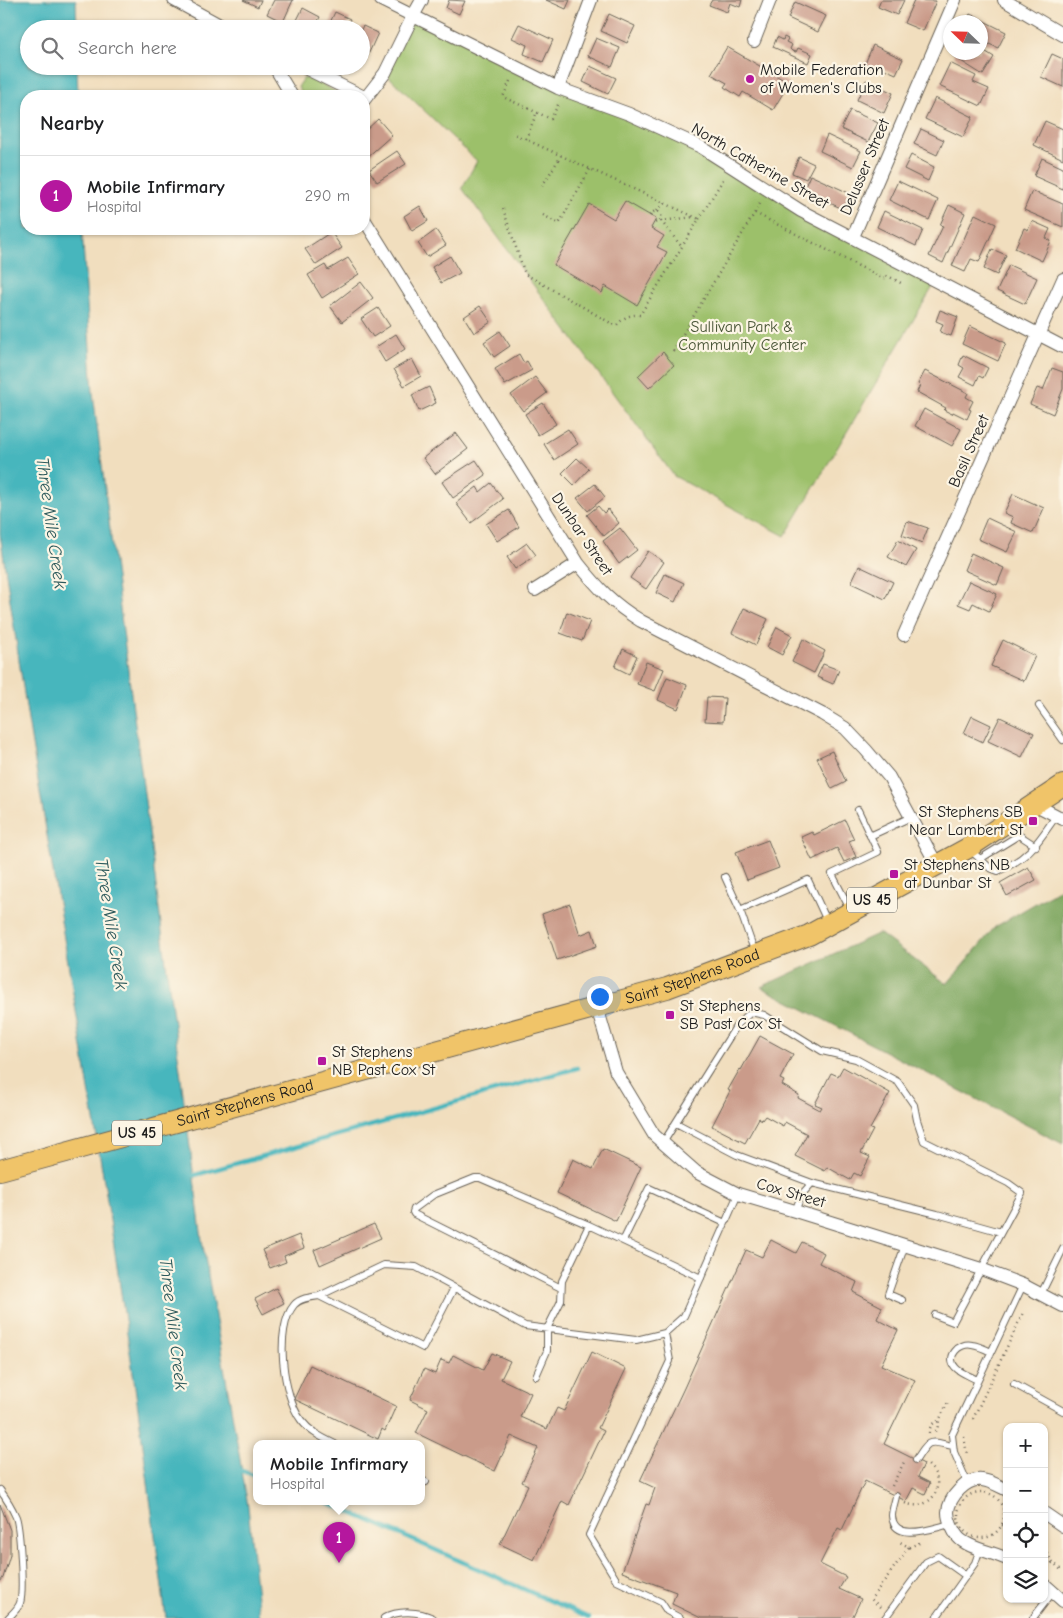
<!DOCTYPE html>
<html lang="en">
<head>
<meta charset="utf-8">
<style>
  :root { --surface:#fff; --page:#f2f2f2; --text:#202124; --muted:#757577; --line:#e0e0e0; --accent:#b5179e }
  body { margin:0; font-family:"Comic Neue",sans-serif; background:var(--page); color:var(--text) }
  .controls { position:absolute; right:15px; bottom:15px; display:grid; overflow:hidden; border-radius:10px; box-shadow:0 1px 4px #0004 }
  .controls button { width:45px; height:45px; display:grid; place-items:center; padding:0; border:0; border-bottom:1px solid var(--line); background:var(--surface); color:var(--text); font:25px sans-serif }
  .compass { position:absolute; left:943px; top:15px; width:45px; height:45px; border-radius:50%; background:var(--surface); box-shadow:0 1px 4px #0004; rotate:293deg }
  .you { position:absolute; left:599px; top:996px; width:18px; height:18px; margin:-12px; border:4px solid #fff; border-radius:50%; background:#1a73e8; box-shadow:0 0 0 8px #1a73e833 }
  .badge { display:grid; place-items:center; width:32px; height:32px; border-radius:50%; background:var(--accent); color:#fff; font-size:16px; font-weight:700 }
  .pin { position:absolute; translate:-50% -41px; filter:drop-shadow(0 1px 2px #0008) }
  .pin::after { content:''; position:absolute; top:26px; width:18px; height:15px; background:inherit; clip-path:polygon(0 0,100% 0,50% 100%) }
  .popup { position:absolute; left:253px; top:1440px; width:172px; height:65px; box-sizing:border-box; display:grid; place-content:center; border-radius:10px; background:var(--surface); filter:drop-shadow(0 1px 4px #0005); font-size:16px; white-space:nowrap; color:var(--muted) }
  .popup b { font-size:19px; color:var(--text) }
  .popup::after { content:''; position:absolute; left:50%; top:100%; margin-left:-10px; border:10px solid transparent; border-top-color:var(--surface) }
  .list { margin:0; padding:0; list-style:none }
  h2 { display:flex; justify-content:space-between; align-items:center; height:65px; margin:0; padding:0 20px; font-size:21px }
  h2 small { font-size:16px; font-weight:400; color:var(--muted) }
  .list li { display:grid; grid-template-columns:32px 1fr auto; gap:15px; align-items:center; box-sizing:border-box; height:80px; padding:0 20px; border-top:1px solid var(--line) }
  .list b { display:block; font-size:19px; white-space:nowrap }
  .list p { margin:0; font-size:16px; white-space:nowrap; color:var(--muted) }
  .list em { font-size:16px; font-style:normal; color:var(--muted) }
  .icon { flex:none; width:28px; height:28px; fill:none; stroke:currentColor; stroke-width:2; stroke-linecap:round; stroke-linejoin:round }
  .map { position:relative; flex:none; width:1063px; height:1618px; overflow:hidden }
  .search { position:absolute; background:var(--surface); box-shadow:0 1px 4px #0004; left:20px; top:20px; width:350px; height:55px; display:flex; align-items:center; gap:12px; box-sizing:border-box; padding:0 18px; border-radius:28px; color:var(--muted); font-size:19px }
  .panel { position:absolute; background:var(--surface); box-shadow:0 1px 4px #0004; left:20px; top:90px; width:350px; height:145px; border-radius:20px }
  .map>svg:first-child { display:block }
</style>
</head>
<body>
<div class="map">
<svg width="1063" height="1618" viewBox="0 0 1063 1618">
  <rect width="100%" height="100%" fill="#fcf5e5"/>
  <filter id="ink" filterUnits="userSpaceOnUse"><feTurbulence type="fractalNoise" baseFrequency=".02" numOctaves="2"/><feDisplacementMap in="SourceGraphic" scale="10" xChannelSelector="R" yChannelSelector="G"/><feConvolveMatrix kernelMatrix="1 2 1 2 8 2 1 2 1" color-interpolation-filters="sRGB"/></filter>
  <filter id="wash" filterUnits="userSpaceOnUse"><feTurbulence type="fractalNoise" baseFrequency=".0096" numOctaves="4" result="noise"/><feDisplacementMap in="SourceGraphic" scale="20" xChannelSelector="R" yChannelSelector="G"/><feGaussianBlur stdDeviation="1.12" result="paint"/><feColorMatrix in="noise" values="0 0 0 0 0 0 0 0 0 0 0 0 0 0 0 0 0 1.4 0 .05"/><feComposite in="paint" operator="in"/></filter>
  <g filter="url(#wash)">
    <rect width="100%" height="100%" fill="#f1debe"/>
    <path fill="#9cc06a" stroke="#5c6e43" d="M413 16 701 147 801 211 937 280 785 536 674 476 462 188 477 161 385 73Z
      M304 78 312 79 344 96H302L298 87Z"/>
    <path fill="#7da65e" stroke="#4c613d" d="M1063 887V1144L761 987 879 933 947 984 995 927Z"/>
    <path fill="#47b6bd" stroke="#32696c" d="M0 0H76L77 29H29V66H77L78 96H26V229H82L93 393 114 562 202 1240 248 1506 259 1618H166L134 1379 105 1187 28 720 0 534Z"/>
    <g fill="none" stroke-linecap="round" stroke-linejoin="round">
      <path stroke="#47b6bd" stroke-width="4.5" d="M188 1177 577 1068
        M237 1469 256 1476
        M327 1502 589 1618"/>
    </g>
    <g id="blocks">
      <path fill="#ca9b8a" d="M243 0H261L258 7Z
        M274 0H293L283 22 267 14Z
        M449 0 465 1 459 14 446 8Z
        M546 0H570L566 9Z
        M712 0H742L740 7 730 3 727 12 709 5Z
        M881 0H904L897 15 878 7Z
        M914 0 936 1 923 31 904 23Z
        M795 2 826 16 818 32 788 18Z
        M303 8 320 17 314 29H299L294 26Z
        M335 12 350 19 346 29H327Z
        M609 14 635 26 627 43 601 31Z
        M970 14 1006 32 998 48 980 40V22H965Z
        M519 24 553 40 543 62 524 54 527 45 512 38Z
        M363 26 378 33 363 66 361 65V29Z
        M777 37 783 40 784 37 788 39 786 42 792 45 790 49 792 51 796 52 798 48 812 54 808 63 773 47Z
        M596 38 620 48 612 67 588 56Z
        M873 45 903 59 896 74 880 67 877 72 864 66Z
        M727 47 789 83 773 110 743 92 740 97 724 87 727 83 711 74Z
        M980 48 994 57 983 75 953 56 955 52H980Z
        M1052 54 1063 59V87L1041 77Z
        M950 63 976 76 973 82 989 89 981 106 939 86Z
        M590 66 616 78 608 94 583 82Z
        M866 80 893 93 884 113 857 100Z
        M935 98 973 117 963 137 925 119Z
        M850 110 878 123 868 142 841 129Z
        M378 119 392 135 365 159 364 132Z
        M1045 121 1063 129V159L1034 145Z
        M921 129 944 140 937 155 914 144Z
        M827 135 861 151 853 167 820 151Z
        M397 151 406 164 377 182 369 170Z
        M911 155 934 167 928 181 904 169Z
        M799 157 814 164 806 179 792 173Z
        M1042 158 1063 168V189L1034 176Z
        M810 175 851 194 843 209 803 191Z
        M898 181 938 200 929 220 889 200Z
        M1032 191 1063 204V227L1024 210Z
        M625 201 656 219 651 228 664 236 657 247 667 252 637 305 605 286 602 293 554 265 589 204 614 219Z
        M949 205 965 213 943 263 929 256 943 226 940 225Z
        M420 206 428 221 412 231 404 216Z
        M884 211 923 230 916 246 877 227Z
        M975 214 996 224 979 262 971 259 965 272 952 266Z
        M1032 221 1050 229 1046 238 1051 241 1042 261 1015 248 1024 228 1028 230Z
        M436 230 446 245 427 257 418 243Z
        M331 232 342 248 316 265 305 249Z
        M992 249 1006 255 997 275 984 269Z
        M450 256 460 273 441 283 432 267Z
        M348 258 359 274 322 298 308 275 325 265 328 270Z
        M1009 265 1037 278 1025 304 997 291Z
        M361 282 373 298 342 322 330 306Z
        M480 306 491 322 474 333 464 317Z
        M378 308 390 326 373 337 361 319Z
        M940 310 958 317 951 336 940 332 943 324 936 321Z
        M970 326 1006 343 998 361 962 344Z
        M500 331 510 346 494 357 484 342Z
        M396 334 405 349 385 362 376 347Z
        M663 352 674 365 649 388 638 376Z
        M519 354 524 363 527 361 532 370 505 385 495 369Z
        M963 355 988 368 983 378 979 376 975 385 959 377 964 368 959 365Z
        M412 359 421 376 404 386 394 369Z
        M1052 368 1063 372V389L1053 414 1030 404 1037 388 1043 390Z
        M925 371 968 393 966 397 973 401 969 409 971 410 967 419 953 412 952 414 944 410 946 408 917 392 920 385 918 384Z
        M535 377 547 393 523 411 511 395Z
        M429 387 436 403 419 411 412 395Z
        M543 403 556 424 538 435 525 414Z
        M924 409 961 429 952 446 915 426Z
        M568 429 578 444 554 460 544 444Z
        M456 433 468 449 435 474 423 458Z
        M577 458 589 469 574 485 562 473Z
        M476 460 486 475 453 498 442 482Z
        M491 483 503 499 471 523 456 503 477 487 480 492Z
        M595 484 605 497 588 511 577 498Z
        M1013 494 1044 508 1033 533 1011 523 1013 517 1004 513Z
        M598 506 604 513 608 509 619 523 604 536 587 515Z
        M509 510 519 527 497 541 486 524Z
        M987 518 1017 532 1007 552 978 539Z
        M907 521 928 528 922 543 902 535Z
        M620 528 637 550 619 564 603 541Z
        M898 540 916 550 906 567 888 557Z
        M527 543 536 555 515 569 507 557Z
        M648 551 664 562 646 589 630 578Z
        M971 553 1004 568 997 585 964 570Z
        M859 566 893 582 885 599 851 583Z
        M665 574 684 583 675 602 656 593Z
        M969 581 997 594 989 611 973 603 970 609 958 604Z
        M744 608 768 619 756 645 732 633Z
        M567 612 590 621 582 641 560 633Z
        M777 627 792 635 782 655 767 647Z
        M803 639 825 651 814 673 792 662Z
        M1003 640 1035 656 1024 681 991 666Z
        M623 649 637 656 629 674 615 667Z
        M646 662 664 669 655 691 637 684Z
        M823 664 839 670 833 684 817 677Z
        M667 677 687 685 678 709 658 700Z
        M707 697 725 698 723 722 705 721Z
        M972 716 991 725 983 742 964 733Z
        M1000 717 1034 733 1022 757 988 741Z
        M832 751 846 782 832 789 817 758Z
        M845 820 854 839 849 841 856 857 844 862 837 848 812 860 801 837 812 832 814 835Z
        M768 840 779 868 747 880 736 852Z
        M1028 867 1036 880 1007 896 1000 883Z
        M570 904 580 935 592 930 597 946 557 960 542 914Z
        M760 1036 793 1054 780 1079 784 1081 782 1085 799 1095 798 1098 820 1110 822 1107 815 1104 831 1073 838 1076 843 1067 890 1093 870 1129 873 1130 861 1153 870 1157 860 1176 854 1173 850 1180 827 1167 825 1171 795 1156 807 1134 785 1122 783 1126 765 1116 762 1120 759 1118 745 1143 712 1126 730 1091 728 1090 740 1069 741 1070Z
        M603 1149 641 1167 616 1221 557 1193 573 1159 593 1169Z
        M374 1224 381 1238 320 1265 314 1250Z
        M299 1235 304 1248 284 1256 286 1262 270 1268 262 1250Z
        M771 1240 796 1253 802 1242 824 1253 819 1263 857 1282 853 1292 882 1307 877 1319 898 1330 881 1365 915 1380 884 1444 924 1464 918 1477 930 1483 925 1494 913 1488 906 1501 865 1481 842 1530 838 1528 820 1564 846 1577 839 1589 861 1599 852 1618H701L672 1604 676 1592 622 1572 646 1504 649 1505 655 1488 640 1481 684 1388 746 1250 762 1257Z
        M276 1288 284 1303 263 1314 255 1299Z
        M592 1352 626 1369 598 1428 604 1431 569 1505 562 1501 534 1560 500 1544 528 1485 522 1482 538 1448 511 1436 495 1471 416 1433 428 1409 410 1400 424 1369 435 1374 441 1360 449 1363 453 1355 483 1370 492 1353 510 1361 501 1379 531 1393 520 1417 547 1429 557 1408 564 1411Z
        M310 1365 396 1406 385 1431 382 1429 378 1439 294 1399Z
        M0 1504 10 1530V1555L3 1578 0 1582Z"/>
    </g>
  </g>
  <g filter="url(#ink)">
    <use href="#blocks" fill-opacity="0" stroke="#676055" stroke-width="1"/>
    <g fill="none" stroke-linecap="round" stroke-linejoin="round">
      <g stroke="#676055" stroke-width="8">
        <path id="service" d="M1039 706 1063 740
          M1019 835 1036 846
          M870 836 911 817
          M969 849 990 868 998 871C1029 858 1038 842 1056 816
          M980 859 1019 835 1010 822
          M725 877 740 910 755 953
          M740 910 808 880 828 923
          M851 911 832 874 878 852 858 810
          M676 1123 737 1155 812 1183
          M663 1143 737 1025 751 1012 764 1015 822 1051 856 1059 898 1082 914 1105 917 1120 924 1141 1008 1183 1022 1193 953 1322 935 1315
          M795 1211 802 1194 812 1183 937 1214 1001 1232
          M623 1241 649 1188 725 1223
          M454 1288 423 1348 319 1296 384 1265 416 1267 525 1326 636 1340 665 1333 684 1316 738 1194
          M561 1288 414 1214 413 1212 414 1209 433 1195 475 1178H480L589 1225
          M1041 1294 1063 1249
          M319 1296C311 1297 300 1298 294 1305 274 1329 283 1396 301 1420 310 1432 321 1437 335 1444
          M902 1300 888 1294 905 1245
          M665 1333 670 1361 589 1535 617 1581 661 1602 667 1611 680 1618
          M536 1376 547 1351V1329L561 1301 562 1281 589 1225 701 1278
          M977 1380C971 1376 962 1374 956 1368 945 1357 959 1342 972 1345 979 1346 985 1349 991 1352
          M1014 1384 1063 1411
          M916 1460C930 1438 928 1441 953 1446
          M422 1480 426 1482
          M968 1484 954 1452 952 1435 1023 1285
          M0 1490C6 1498 12 1508 16 1517 20 1529 24 1592 20 1603 18 1609 12 1614 8 1618
          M896 1496C895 1502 892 1510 892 1516 894 1544 935 1527 951 1524
          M384 1618C398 1610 419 1611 433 1618
          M885 1618 926 1562 938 1556 966 1576
          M936 1618 975 1563 980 1549
          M1033 1618 1053 1592"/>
      </g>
      <g stroke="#676055" stroke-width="14">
        <path id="minor" d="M174 0 227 29
          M381 0 558 88 629 114 701 147 801 211 1063 347
          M1004 0 1063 35
          M754 41 770 0
          M274 66 292 96
          M301 66 362 96
          M558 88 591 0
          M364 100 385 73 413 16 422 0
          M364 219 578 563C598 588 613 604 641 621L822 714 845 728 866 750 889 777 937 865
          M853 237 955 0
          M535 590 578 563
          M904 635 1063 279
          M1034 804 1063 819
          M597 1007 616 1072 654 1135 696 1172 738 1194 795 1211 981 1269 1023 1285 1063 1306
          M1007 1490C999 1486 991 1481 982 1480 966 1478 949 1497 948 1512 948 1520 953 1531 958 1537 967 1548 993 1552 1007 1559
          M1044 1513 1063 1526
          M1044 1584 1063 1601"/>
      </g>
      <g stroke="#676055" stroke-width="22">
        <g id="primary">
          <path id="s1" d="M0 1170 667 988 809 935 968 848 1063 785"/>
        </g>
      </g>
      <path stroke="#676055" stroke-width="2.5" stroke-dasharray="1 4" stroke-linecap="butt" d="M510 81 503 97 551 119 559 103
        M526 139 537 112
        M542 186 561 156
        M503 209 525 274 616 326C623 318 629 314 640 315L699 219 514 134
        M657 211 664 203
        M755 213 884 279 886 275 903 284
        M543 215 559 224 590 169
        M650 216C655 206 666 214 659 222L653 223
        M699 219 724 178
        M661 221 682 247
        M661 221 694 217
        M673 351 761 202
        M973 1419 1024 1311
        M935 1431 937 1430 939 1421 949 1400
        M929 1433C930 1426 932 1423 939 1421
        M964 1437 967 1454
        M892 1486 905 1460
        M958 1515a23 23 0 1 1 46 0a23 23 0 1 1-46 0Z
        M905 1503C924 1511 942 1496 936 1476 934 1470 930 1467 926 1463
        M1002 1525 1007 1527
        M909 1547 922 1542
        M1044 1549 1052 1561 1063 1572
        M1044 1570 1053 1562
        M880 1607 871 1599 909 1547 898 1541"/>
      <use href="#service" stroke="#fff" stroke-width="6"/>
      <use href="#minor" stroke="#fff" stroke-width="12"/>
      <use href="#primary" stroke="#f0c469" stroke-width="20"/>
    </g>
  </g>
  <g fill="#b5179e" stroke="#fcf5e5" stroke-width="2">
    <circle cx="750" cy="79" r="5"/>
    <rect x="1028" y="816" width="10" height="10" rx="2.5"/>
    <rect x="889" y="869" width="10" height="10" rx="2.5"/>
    <rect x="665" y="1010" width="10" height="10" rx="2.5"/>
    <rect x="317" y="1056" width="10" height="10" rx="2.5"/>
  </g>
  <g text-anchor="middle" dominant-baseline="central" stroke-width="4.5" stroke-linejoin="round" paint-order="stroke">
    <g fill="#fcf5e5" stroke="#5f5d58" stroke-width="1">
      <rect x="847" y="887.5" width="50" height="25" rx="4"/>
      <rect x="112" y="1120.5" width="50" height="25" rx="4"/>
    </g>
    <g font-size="15" font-weight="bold" fill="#1c1c1c">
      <text x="872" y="900">US 45</text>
      <text x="137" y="1133">US 45</text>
    </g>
    <g font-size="16" fill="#1c1c1c" stroke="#fcf5e5" text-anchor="start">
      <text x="760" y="70">Mobile Federation<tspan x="760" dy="18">of Women's Clubs</tspan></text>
      <text x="1023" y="812" text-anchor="end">St Stephens SB<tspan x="1023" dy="18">Near Lambert St</tspan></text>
      <text x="904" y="865">St Stephens NB<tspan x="904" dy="18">at Dunbar St</tspan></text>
      <text x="680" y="1006">St Stephens<tspan x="680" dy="18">SB Past Cox St</tspan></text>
      <text x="332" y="1052">St Stephens<tspan x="332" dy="18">NB Past Cox St</tspan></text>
    </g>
    <g font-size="16" fill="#1c1c1c" stroke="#fcf5e5">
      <text transform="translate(760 166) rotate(30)">North Catherine Street</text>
      <text transform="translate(865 167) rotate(-67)">Delusser Street</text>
      <text transform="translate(969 451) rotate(-66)">Basil Street</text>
      <text transform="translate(582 534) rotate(56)">Dunbar Street</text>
      <text stroke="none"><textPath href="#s1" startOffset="719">Saint Stephens Road</textPath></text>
      <text stroke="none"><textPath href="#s1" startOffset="254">Saint Stephens Road</textPath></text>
      <text transform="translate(791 1193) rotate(16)">Cox Street</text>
    </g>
    <g font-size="16" fill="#495537" stroke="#fcf5e5">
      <text x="742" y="327">Sullivan Park &amp;<tspan x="742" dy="18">Community Center</tspan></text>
    </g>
    <g font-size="18" font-style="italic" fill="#2d5a5c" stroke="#fcf5e5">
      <text transform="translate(51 523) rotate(82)">Three Mile Creek</text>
      <text transform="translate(111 924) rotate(81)">Three Mile Creek</text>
      <text transform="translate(173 1324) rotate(83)">Three Mile Creek</text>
    </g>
  </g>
</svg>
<div class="controls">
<button>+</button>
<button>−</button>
<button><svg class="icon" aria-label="locate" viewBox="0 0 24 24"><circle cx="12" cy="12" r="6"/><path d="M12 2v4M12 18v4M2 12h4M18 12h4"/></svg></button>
<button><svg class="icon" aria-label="layers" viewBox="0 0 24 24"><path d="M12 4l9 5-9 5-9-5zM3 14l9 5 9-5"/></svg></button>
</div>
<svg class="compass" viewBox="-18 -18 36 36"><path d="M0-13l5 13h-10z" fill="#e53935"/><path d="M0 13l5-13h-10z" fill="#757577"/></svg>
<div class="you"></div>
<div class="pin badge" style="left:339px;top:1563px">1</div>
<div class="popup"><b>Mobile Infirmary</b>Hospital</div>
<div class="search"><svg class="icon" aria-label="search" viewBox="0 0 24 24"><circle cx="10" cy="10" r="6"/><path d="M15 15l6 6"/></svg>Search here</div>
<section class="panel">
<h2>Nearby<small></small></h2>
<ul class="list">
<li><span class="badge">1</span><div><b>Mobile Infirmary</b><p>Hospital</p></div><em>290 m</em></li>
</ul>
</section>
</div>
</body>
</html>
